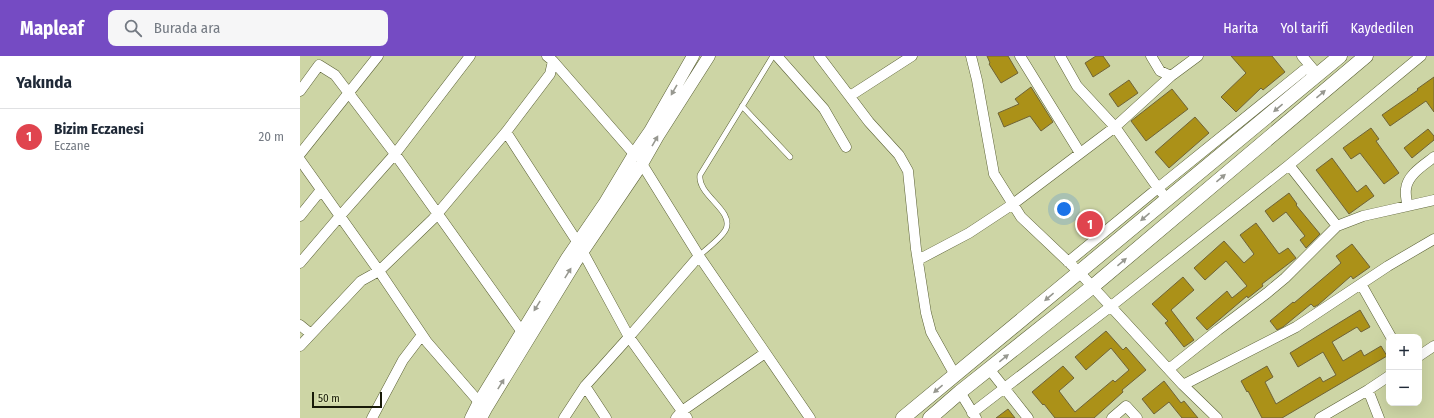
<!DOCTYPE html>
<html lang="tr">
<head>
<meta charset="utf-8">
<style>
  :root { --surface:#fff; --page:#f6f6f7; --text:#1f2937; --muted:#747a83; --line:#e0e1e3; --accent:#754bc3 }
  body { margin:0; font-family:"Fira Sans Condensed",sans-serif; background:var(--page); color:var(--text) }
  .controls { position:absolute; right:12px; bottom:12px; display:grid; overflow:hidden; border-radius:8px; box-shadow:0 4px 16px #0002 }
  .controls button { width:36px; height:36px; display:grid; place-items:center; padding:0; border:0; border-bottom:1px solid var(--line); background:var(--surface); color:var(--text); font:20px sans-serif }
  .scale { position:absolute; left:12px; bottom:10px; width:70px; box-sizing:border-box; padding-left:4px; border:2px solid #181a08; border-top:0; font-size:11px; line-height:14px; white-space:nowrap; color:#181a08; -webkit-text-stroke:3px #dae2b2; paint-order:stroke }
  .you { position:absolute; left:764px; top:153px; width:14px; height:14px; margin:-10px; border:3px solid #fff; border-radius:50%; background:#1a73e8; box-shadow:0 0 0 6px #1a73e833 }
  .badge { display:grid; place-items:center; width:26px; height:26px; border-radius:50%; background:var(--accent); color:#fff; font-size:13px; font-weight:700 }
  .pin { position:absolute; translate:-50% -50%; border:2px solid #fff; box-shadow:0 1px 4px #0006 }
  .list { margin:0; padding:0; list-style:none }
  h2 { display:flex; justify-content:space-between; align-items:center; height:52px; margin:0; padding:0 16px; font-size:17px }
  h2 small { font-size:13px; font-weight:400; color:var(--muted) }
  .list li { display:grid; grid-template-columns:26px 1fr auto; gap:12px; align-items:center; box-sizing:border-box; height:56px; padding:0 16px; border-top:1px solid var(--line) }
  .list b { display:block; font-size:15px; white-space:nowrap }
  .list p { margin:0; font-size:13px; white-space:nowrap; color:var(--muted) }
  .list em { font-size:13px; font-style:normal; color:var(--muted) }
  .icon { flex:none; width:22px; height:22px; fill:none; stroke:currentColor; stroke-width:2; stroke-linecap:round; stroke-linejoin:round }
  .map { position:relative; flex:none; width:1134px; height:362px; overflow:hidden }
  header { display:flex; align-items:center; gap:24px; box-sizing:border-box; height:56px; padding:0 20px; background:var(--accent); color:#fff }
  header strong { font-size:19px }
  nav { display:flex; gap:22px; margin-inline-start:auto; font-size:14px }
  .search { width:280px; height:36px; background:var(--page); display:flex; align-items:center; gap:10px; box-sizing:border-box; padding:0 14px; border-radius:8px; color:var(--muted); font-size:15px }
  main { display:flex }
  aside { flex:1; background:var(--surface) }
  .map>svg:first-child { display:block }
</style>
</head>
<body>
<header>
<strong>Mapleaf</strong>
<div class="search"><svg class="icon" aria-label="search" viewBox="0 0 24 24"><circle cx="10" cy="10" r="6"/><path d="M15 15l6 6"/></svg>Burada ara</div>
<nav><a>Harita</a><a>Yol tarifi</a><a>Kaydedilen</a></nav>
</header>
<main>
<aside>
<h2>Yakında<small></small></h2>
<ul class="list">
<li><span class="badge" style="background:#e0444e">1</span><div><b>Bizim Eczanesi</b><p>Eczane</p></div><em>20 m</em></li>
</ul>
</aside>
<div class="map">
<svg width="1134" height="362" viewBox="0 0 1134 362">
  <rect width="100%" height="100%" fill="#cdd5a5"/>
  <path fill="#ab9118" stroke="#6f6337" d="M687 0H708L718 17 701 27 689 8 690 7Z
    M796 0H803L810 10 793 21 785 7Z
    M931 0H972L985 16 963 34 961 32 936 56 921 41 946 17Z
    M1134 21V56L1126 45 1090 70 1082 59 1118 34 1117 33Z
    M829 24 838 37 818 51 809 38Z
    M731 31 753 66 741 75 730 60 704 71 698 57 719 48 715 43Z
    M872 33 888 53 846 85 831 65Z
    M895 61 909 77 869 112 855 96Z
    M1071 72 1079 83 1076 85 1099 117 1084 128 1060 97 1051 103 1043 92Z
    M1128 73 1134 80V84L1112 102 1104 92Z
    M1032 102 1057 136 1066 129 1074 140 1049 158 1016 114Z
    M989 137 997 148 996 149 1020 178 1006 192 1000 184 1005 180 986 156 973 166 965 155Z
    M956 167 979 198 988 192 996 202 962 228 963 230 948 242 947 240 907 274 896 262 927 235 932 242 947 230 926 205 905 224 894 212 924 185 944 207 954 198 940 179Z
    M1052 188 1070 211 1053 223 1051 220 1018 249 1014 251 1011 248 983 271 977 274 970 265 993 246 994 247 1041 207 1036 200Z
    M883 221 894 234 871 254 894 284 884 291 865 267 868 265 852 248Z
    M1060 254 1070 271 1061 276 1057 271 1032 286 1043 305 1061 294 1064 300 1081 290 1087 300 982 362H962L948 335 947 336 941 325 967 310 973 321 965 326 976 348 1020 321 1023 326 1036 319 1023 296 998 311 990 297Z
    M806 275 823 294 826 291 846 314 822 334 823 336 794 362H755L744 348 743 349 732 336 763 310 774 322 759 335 775 356 813 324 815 326 829 314 811 292 786 314 775 301Z
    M864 325 881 347 884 345 898 362H882L869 346 854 358 842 343Z
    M708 353 715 362H696Z"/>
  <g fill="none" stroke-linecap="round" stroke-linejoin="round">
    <g stroke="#5a6035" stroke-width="6">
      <path id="service" d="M442 50 490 101
        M399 200C406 193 422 182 426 173 434 154 397 139 400 119L473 0"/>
    </g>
    <g stroke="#5a6035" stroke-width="11">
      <path id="minor" d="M247 0 253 5 334 98
        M477 0 524 53 546 91
        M519 0 569 66 599 99 608 115 616 193 626 257 631 276 655 319
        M671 0 677 24 694 118 721 161 779 216 883 329 917 362
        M720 0 780 97
        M760 0 777 30 815 71 871 20 860 15 851 0
        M871 20 898 0
        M0 35 19 9 35 19 95 98 222 276
        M550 40 612 0
        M206 76 278 187 329 281 399 200
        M0 98 78 0
        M0 104 79 215 127 286 179 346
        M342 108 399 200 510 362
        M989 109 1037 170
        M1107 149C1107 144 1105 139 1106 133 1107 119 1124 109 1134 101
        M0 160 21 134
        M618 204 669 177 713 148 815 71 858 132 1004 14 1013 13 1002 0
        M768 206 858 132 862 137
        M0 207 40 160 95 98 170 0
        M1061 228 1091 281
        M0 269 11 278
        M0 290 61 225 79 215 133 163 206 76 250 18 253 5
        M1119 300 1134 290
        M869 313 918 274 967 237 985 222 1037 170 1063 160 1134 144
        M690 314 728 362
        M883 329 996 271 1088 210 1134 183
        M285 330 306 362
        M1068 334 1079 362
        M660 336 676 362
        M672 357 810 251 989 109 1121 0
        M72 362 103 304 122 279
        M264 362 285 330 329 281 382 355 465 297
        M376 362 382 355 387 362
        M812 362 826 350 837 362
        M1020 362 1068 334 1089 320"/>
    </g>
    <g stroke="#5a6035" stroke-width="13">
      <path id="tertiary" d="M171 362 179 346 267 202 304 148 334 98 350 75 393 0
        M181 362 187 351 275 207 342 108 358 80 409 0"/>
    </g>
    <g stroke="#5a6035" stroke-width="15">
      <path id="secondary" d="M603 362 1040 0
        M630 362 660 336 792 231 1066 0"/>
    </g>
    <use href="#service" stroke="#fff" stroke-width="5"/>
    <use href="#minor" stroke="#fff" stroke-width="10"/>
    <use href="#tertiary" stroke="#fff" stroke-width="12"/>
    <use href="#secondary" stroke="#fff" stroke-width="14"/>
  </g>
  <defs><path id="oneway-solid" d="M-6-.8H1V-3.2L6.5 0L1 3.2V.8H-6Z"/></defs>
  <g fill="#979890">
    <use href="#oneway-solid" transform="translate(374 34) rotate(120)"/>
    <use href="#oneway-solid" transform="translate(1021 38) rotate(-40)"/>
    <use href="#oneway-solid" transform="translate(978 52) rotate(140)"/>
    <use href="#oneway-solid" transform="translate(355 85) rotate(-60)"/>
    <use href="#oneway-solid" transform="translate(921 122) rotate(-40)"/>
    <use href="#oneway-solid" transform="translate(845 161) rotate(140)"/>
    <use href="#oneway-solid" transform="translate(822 206) rotate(-40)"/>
    <use href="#oneway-solid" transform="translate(268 217) rotate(-58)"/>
    <use href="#oneway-solid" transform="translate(749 241) rotate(140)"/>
    <use href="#oneway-solid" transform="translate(237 250) rotate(122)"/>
    <use href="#oneway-solid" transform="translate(704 302) rotate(-39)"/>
    <use href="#oneway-solid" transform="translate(201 328) rotate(-58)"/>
    <use href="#oneway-solid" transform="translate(638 333) rotate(140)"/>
  </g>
</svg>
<div class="controls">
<button>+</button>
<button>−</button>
</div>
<div class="scale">50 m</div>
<div class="you"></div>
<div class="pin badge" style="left:790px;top:168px;background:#e0444e">1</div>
</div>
</main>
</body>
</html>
